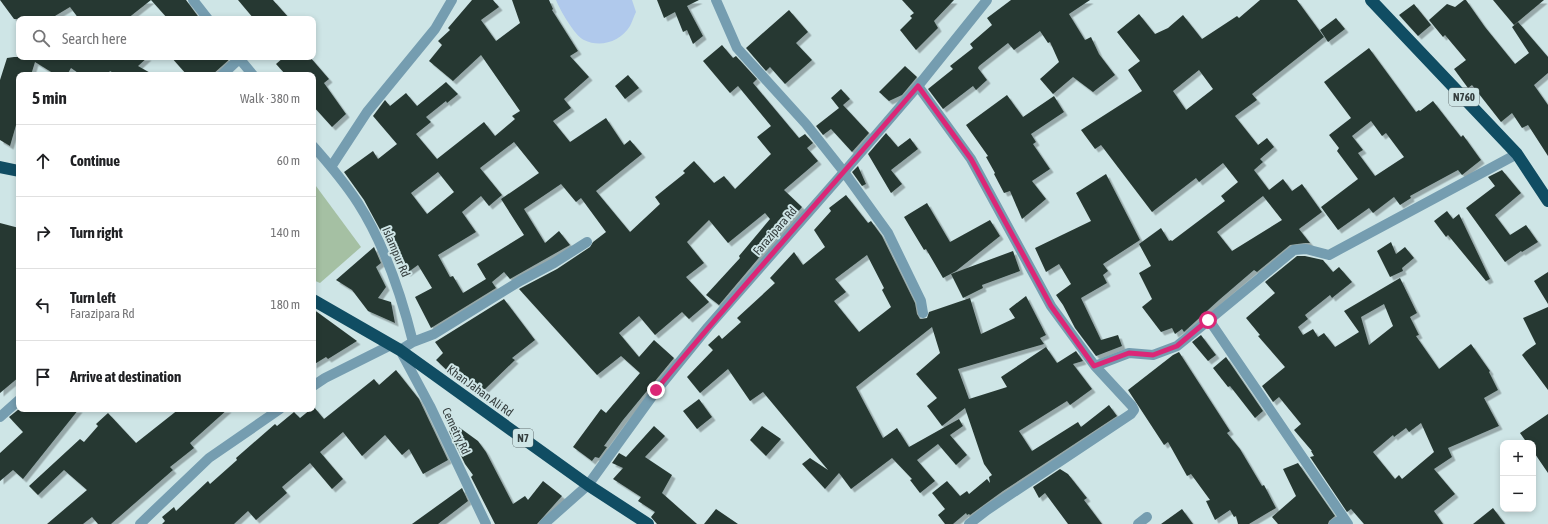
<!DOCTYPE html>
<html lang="en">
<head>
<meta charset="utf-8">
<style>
  :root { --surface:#fff; --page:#f6f6f6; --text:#202124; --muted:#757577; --line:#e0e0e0 }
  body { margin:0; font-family:"Asap Condensed",sans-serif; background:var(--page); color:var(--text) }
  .controls { position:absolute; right:12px; bottom:12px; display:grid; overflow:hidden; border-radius:8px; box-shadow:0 2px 6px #0003 }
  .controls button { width:36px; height:36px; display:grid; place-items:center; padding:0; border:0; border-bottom:1px solid var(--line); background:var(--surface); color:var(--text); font:20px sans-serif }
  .stop { position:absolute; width:12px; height:12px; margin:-9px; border:3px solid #db2777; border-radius:50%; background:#fff }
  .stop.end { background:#db2777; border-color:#fff; box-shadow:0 1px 4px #0008 }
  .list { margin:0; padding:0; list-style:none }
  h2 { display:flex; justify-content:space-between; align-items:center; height:52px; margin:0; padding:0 16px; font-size:17px }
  h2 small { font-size:13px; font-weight:400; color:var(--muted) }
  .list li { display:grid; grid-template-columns:26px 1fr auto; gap:12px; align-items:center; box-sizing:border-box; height:72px; padding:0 16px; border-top:1px solid var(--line) }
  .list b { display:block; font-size:15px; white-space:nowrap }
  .list p { margin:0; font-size:13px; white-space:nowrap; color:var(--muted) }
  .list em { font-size:13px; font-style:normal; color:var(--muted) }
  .icon { flex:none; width:22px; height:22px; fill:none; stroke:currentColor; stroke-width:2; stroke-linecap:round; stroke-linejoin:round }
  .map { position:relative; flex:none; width:1548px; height:524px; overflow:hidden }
  .search { position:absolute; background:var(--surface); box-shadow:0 2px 6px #0003; left:16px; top:16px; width:300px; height:44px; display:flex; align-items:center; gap:10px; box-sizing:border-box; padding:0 14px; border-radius:8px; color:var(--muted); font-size:15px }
  .panel { position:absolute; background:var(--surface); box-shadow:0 2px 6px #0003; left:16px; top:72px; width:300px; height:340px; border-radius:8px }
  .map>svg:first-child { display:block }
</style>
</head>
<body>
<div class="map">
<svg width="1548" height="524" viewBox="0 0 1548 524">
  <defs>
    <filter id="shadow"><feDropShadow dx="3.5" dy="3.5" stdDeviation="0" flood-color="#0004"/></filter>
  </defs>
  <rect width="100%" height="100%" fill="#cee5e6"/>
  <path fill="#a5c0a3" d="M313 182 361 247 320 283 313 280Z"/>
  <path fill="#b0c9ec" d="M556 0H632L636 12C634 16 632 22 630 26 620 42 600 48 584 40 575 36 560 10 556 0Z"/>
  <path fill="#283933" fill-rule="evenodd" filter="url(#shadow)" d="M0 0H186L200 19H168L151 0 127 19H79L70 7 50 19H14Z
    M238 0H273L290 19H254Z
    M472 0H493L499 7 481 20 496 41 520 23 512 0H549L553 9 552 10 578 51 570 56 589 77 564 99 571 108 553 121 570 142 606 118 624 145 630 140 642 154 596 191 630 232 660 204 655 197 685 173 683 171 694 161 714 183 724 176 735 189 771 154 757 137 771 126 738 86 730 93 703 61 722 45 733 58 736 56 757 79 753 83 799 138 805 134 813 143 807 148 818 161 784 190 802 207 719 305 706 295 740 258 739 256 770 219 765 213 728 243 709 220 687 242 704 263 686 277 709 302 689 319 682 312 655 335 639 316 619 333 639 357 654 340 674 358 623 420 604 446 607 447 599 458 595 457 592 461 573 447 601 409 606 413 640 373 621 356 597 375 519 289 557 269 590 247 593 242 606 232 581 198 576 202 561 184 524 209 545 243 559 231 570 245 510 279 504 272 492 282 496 288 431 328 415 297 432 288 418 265 407 273 390 248 364 200 344 172 373 151 378 159 397 144 373 116 385 100 390 106 406 93 417 106 446 82 458 94 447 103 446 101 426 117 431 122 416 134 437 159 484 122 495 136 515 119 512 116 520 111 481 55 453 81 429 61 442 45 438 41 450 30 448 28ZM514 142 539 173 501 199 524 235 477 264 486 279 463 293 453 276 450 277 438 255 476 232 462 212 481 196 489 206 502 195 480 168ZM438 172 454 192 427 214 411 193Z
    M657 0H699L687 6 703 36 693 44 687 30 683 32 675 12 664 18Z
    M902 0H954L934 21 938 28 916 50 900 30 912 18 910 16 914 13Z
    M1011 0H1090L1069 14 1085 40 1091 37 1099 54 1115 75 1093 92 1073 77 1053 94 1040 79 1059 62 1050 42 1048 43 1040 31 1014 50 1008 43 979 66 978 68 987 80 976 90 973 86 943 109 928 89 953 69 950 66 973 48 970 44 992 25 987 18Z
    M1260 0H1297L1324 37 1252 94 1257 100 1235 116 1258 145 1267 138 1274 147 1260 159 1263 162 1254 170 1269 190 1283 179 1292 191 1302 184 1322 212 1299 229 1310 243H1305L1290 245 1257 272 1254 270 1219 300 1184 332 1182 329 1175 334 1172 328 1161 332 1142 307 1152 299 1139 273 1151 266 1139 244 1161 228 1169 241 1171 240 1172 241 1225 201 1221 196 1238 182 1223 163 1199 182 1196 178 1152 212 1101 145 1095 149 1081 130 1142 91 1128 70 1140 61 1117 32 1139 14 1155 34 1168 28 1183 15 1202 39 1237 16 1239 18ZM1199 70 1213 89 1186 110 1173 91ZM1263 196 1282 220 1232 251 1217 232Z
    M1464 0H1466L1485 27 1515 64 1529 53 1512 27 1518 22 1548 57V73L1534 85 1548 105V156L1528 125 1522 128 1512 113 1501 122 1472 85 1468 88 1454 69 1466 60 1445 35 1443 37 1429 20 1447 4 1455 7Z
    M1493 0H1544L1514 25Z
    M1414 4 1431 25 1418 36 1399 15Z
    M789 10 808 32 796 43 812 60 785 84 770 67 766 71 746 48Z
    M1336 18 1345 29 1328 42 1320 30Z
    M1369 48 1416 112 1419 110 1420 111 1433 101 1461 137 1463 135 1481 160 1462 175 1458 170 1410 196 1411 198 1400 205 1394 197 1373 213 1369 208 1338 230 1321 207 1358 179 1337 151 1339 148 1329 135 1351 118 1324 82ZM1371 121 1382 136 1386 133 1404 157 1375 176 1358 153 1363 150 1352 136Z
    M14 57H148L138 66 154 75H117L110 71 107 75H81L71 68 67 75H56L35 62 31 75H19V115L10 146 0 140V80L7 58Z
    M171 57H232L212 75H187Z
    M284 57H310L329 79 324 83 346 114 332 127 313 106V75H286L276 64Z
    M905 66 917 77 902 95 889 101 879 92Z
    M628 75 639 88 625 99 615 86Z
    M841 89 850 99 843 105 869 133 852 152 831 129 823 135 816 126 839 108 831 98Z
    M1007 95 1023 117 1054 96 1064 112 1031 134 1036 142 1033 144 1050 169 1032 181 1046 199 1022 219 1010 191 1004 193 994 174 995 173 986 157 988 156 966 125Z
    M886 133 898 147 910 138 918 149 891 170 902 184 891 193 868 154Z
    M858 166 866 184 862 186 852 172Z
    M1502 170 1521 193 1495 215 1510 235 1526 225 1538 242 1522 252 1521 251 1505 262 1466 208 1495 186 1488 177Z
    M1106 174 1140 240 1103 264 1108 271 1103 275 1107 283 1081 298 1101 340 1118 335 1122 346 1096 356 1075 328 1063 305 1056 295 1071 284 1059 264 1046 272 1035 248 1091 221 1076 193Z
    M846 195 868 223 871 221 882 236 915 303 917 314 920 319 927 318 929 312 970 298 981 334 1015 318 1009 309 1026 296 1046 335 1040 338 1044 344 958 369 969 399 1007 387 1001 377 1046 347 1057 363 1076 351 1083 361 1073 364 1092 389 1070 405 1067 401 1019 431 1032 451 1078 422 1081 427 1109 405 1117 416 1003 491 970 515 969 514 967 515 966 513 953 524H945L938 515 945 509 932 493 947 481 960 496 967 491 969 494 987 479 990 483 989 477 992 475 984 464 965 408 942 426 927 406 937 398 916 374 940 353 932 327 856 387 883 438 897 428 909 447 959 419 963 426 950 435 967 455 956 465 938 444 917 460 935 481 920 493 910 480 912 479 892 458 851 489 839 473 825 489 802 464 810 458 828 470 763 392 750 401 728 369 700 393 687 377 713 350 708 345 719 335 722 339 741 322 737 318 775 283 770 278 794 252 803 265 825 247 814 230 831 211 829 208ZM867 255 884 288 882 290 891 307 859 332 834 301 846 292 835 279Z
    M927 203 950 242 990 220 1000 236 956 271 943 278 926 249 924 250 904 217Z
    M1447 211 1453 219 1459 214 1490 279 1486 281 1448 235 1446 237 1434 221Z
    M0 223 19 228V377L0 393Z
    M1391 242 1396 254 1405 247 1414 258 1402 268 1403 271 1390 277 1377 251Z
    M374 247 381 263 376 267 386 287 378 298 391 302 395 323 368 311 352 290 336 280Z
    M1013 251 1020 271 982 285 983 288 963 298 951 274Z
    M1297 256H1305L1323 260 1333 272 1339 267 1352 282 1332 298 1330 295 1305 315 1308 319 1298 327 1303 335 1313 329 1318 337 1324 333 1335 347 1359 332 1344 311 1400 278 1417 313 1410 317 1419 335 1416 336 1439 369 1471 344 1490 371 1489 372 1498 390 1484 398 1499 426 1448 448 1452 457 1434 469 1455 494 1434 511 1443 524H1364L1351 509 1347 512 1310 457 1314 456 1311 451H1312L1294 430 1301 424 1279 397 1273 402 1262 386 1285 367 1258 336 1260 335 1246 318 1275 293 1265 282ZM1384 304 1393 326 1369 345 1361 317ZM1421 423 1434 452 1402 479 1399 475 1395 479 1373 452 1393 435 1394 437 1406 428 1409 432Z
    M1548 272V304L1534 281Z
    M504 299 535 340 512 358 515 360 481 393 460 371 454 377 436 360 443 353 435 342Z
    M1548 307V390L1522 355 1526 351 1536 344 1523 318Z
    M313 309 357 341 328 359 326 357 313 365Z
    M1201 335 1216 355 1208 361 1192 342Z
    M1179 352 1230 431 1227 433 1240 449 1262 486 1264 485 1276 508 1249 524H1238L1236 516 1234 517 1230 510 1215 520 1206 501 1210 500 1191 474 1187 476 1168 442 1164 445 1128 390 1173 355Z
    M1226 357 1263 411 1255 418 1230 386 1228 387 1213 368Z
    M396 370 419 399 448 460 423 474 409 449 402 455 385 435 362 456 343 432 320 452 343 479 332 489 310 463 282 487 287 493 256 520 248 511 234 524H162L165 521 162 517 174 507 176 511 208 481 210 484 237 460 236 458 275 424 277 426 294 412 300 418 311 409H313L314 407 324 419 374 379 379 385Z
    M699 399 712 417 697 429 683 411Z
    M19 409H79L23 479 13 470 0 481V453L23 432 9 417Z
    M179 409H228L190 443 194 448 170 467 173 470 111 524H98L92 517 83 524H47L87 490 64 470 38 495 29 486 80 439 84 442 98 426 96 424 108 413 136 443Z
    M1548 414V473L1533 451V443H1527L1520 433Z
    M456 425 478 441 486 452 513 504 525 496 528 500 543 481 562 496 537 524H495L471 477 473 475 465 464 449 431Z
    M654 426 665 436 645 457 672 475 662 493 697 524H657L651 517 655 512 638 501 641 497 613 479 623 468 612 463 619 453 626 457Z
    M762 426 781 439 766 456 750 440Z
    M1298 463 1335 516 1329 521 1328 524H1278L1272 517 1296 496 1283 469Z
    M1060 469 1068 474 1087 498 1084 500 1102 524H1068L1045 493 1039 498 1033 487Z
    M462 488 468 501 438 524H412Z
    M1493 508 1505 524H1473Z
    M716 509 738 524H704Z
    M1182 509 1193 524H1161Z"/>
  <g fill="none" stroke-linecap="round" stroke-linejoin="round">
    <path stroke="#759db0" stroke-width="10" d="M193 0 208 19
      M716 0 737 48 806 124 844 172 888 233 921 301 923 313
      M238 57 253 75
      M222 75 239 59
      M918 86 971 159 1051 306 1095 366 1132 406 1134 410 1131 414 987 510 969 524
      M313 146C329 164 345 183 358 203 385 245 401 294 413 342
      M331 167 367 112 435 29 452 0
      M1209 320 1294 250 1306 249 1329 255 1517 154
      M1095 366 1129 353 1153 355 1177 346 1209 320 1348 524
      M313 386 325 378 391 345
      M0 417 19 400
      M140 524 209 458 280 409
      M486 524 430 406 400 350 413 342 434 334 520 281 554 263 587 242
      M544 524 588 485 656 391 708 327 844 172 918 86 987 0
      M1138 524 1147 517
      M1334 524 1344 518"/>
    <path stroke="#104d63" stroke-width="12" d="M1371 0 1517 154 1548 201
      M0 167 19 171
      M313 300 400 350 588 485 648 524"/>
  </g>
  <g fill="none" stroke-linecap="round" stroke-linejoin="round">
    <path stroke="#db2777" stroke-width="5" d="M656 390C741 287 831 188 918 86L971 159 1051 306 1094 366 1129 353 1153 355 1177 346 1208 320"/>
  </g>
  <g text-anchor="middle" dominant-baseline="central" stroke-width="4" stroke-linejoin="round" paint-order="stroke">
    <g fill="#cee5e6" stroke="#626f70" stroke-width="1">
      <rect x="1449" y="88" width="30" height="18" rx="3"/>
      <rect x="513" y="429" width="20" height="18" rx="3"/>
    </g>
    <g font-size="11" font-weight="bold" fill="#343d3d">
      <text x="1464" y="97">N760</text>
      <text x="523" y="438">N7</text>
    </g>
    <g font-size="12" fill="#343d3d" stroke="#cee5e6">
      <text transform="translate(775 231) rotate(-49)">Farazipara Rd</text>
      <text transform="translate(396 252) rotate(67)">Islampur Rd</text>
      <text transform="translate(480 391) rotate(36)">Khan Jahan Ali Rd</text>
      <text transform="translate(456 431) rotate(65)">Cemetry Rd</text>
    </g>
  </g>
</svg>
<div class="controls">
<button>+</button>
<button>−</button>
</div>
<div class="stop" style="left:1208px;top:320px"></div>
<div class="stop end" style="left:656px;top:390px"></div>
<div class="search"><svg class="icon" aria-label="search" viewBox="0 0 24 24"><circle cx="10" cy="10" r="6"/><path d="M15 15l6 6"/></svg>Search here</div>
<section class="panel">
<h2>5 min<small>Walk · 380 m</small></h2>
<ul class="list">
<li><svg class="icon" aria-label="ahead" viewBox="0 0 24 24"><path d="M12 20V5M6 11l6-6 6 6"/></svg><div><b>Continue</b></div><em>60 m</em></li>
<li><svg class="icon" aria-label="right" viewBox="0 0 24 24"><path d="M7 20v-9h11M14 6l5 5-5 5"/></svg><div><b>Turn right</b></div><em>140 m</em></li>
<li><svg class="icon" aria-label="left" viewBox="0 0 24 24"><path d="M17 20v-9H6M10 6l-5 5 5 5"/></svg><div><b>Turn left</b><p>Farazipara Rd</p></div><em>180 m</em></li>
<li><svg class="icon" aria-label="arrive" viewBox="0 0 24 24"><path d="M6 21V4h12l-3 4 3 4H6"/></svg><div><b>Arrive at destination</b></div></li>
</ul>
</section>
</div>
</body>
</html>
